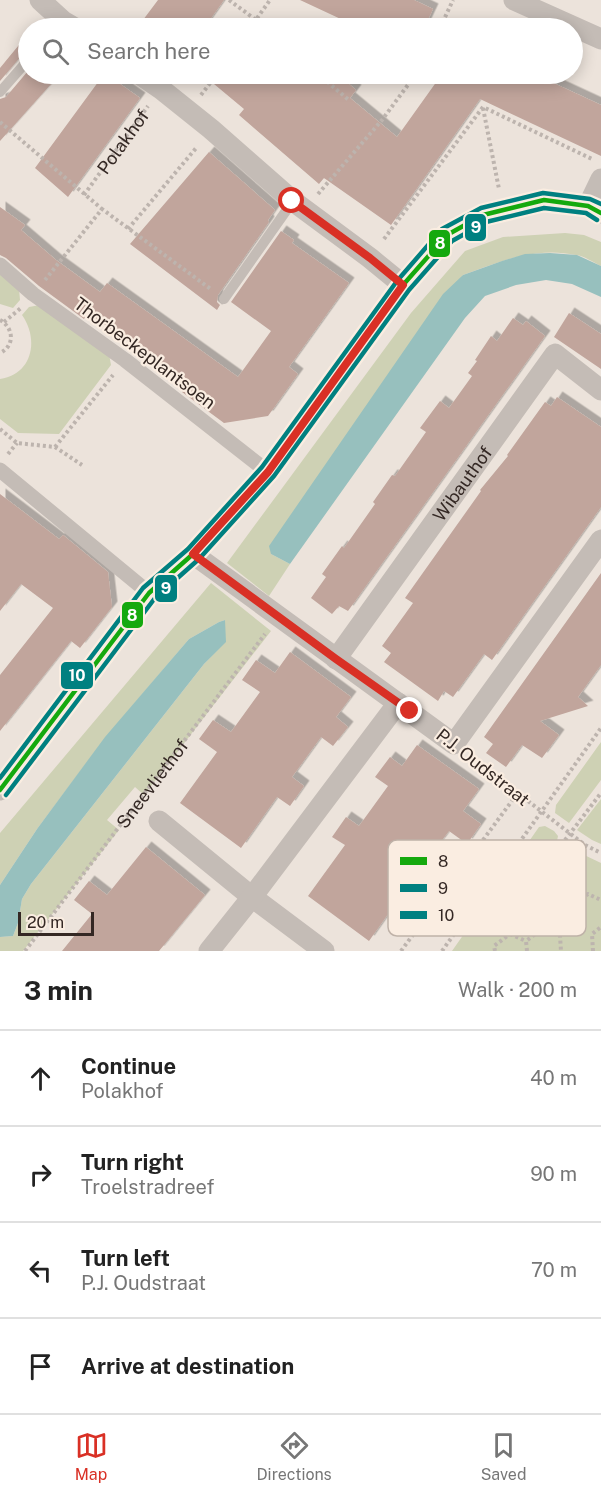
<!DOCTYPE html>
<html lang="en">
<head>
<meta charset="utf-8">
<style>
  :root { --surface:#fff; --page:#f2f2f2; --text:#222; --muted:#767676; --line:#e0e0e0; --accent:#d93025 }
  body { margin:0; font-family:"Public Sans",sans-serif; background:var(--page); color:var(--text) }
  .scale { position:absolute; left:18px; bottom:15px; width:76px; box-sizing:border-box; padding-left:6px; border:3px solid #342824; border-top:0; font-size:16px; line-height:21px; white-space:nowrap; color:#342824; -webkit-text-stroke:4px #faede1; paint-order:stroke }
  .stop { position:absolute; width:18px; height:18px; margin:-14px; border:4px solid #d93025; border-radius:50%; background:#fff }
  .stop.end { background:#d93025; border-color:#fff; box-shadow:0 2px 6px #0008 }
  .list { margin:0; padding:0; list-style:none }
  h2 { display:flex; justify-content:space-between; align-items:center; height:78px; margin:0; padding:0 24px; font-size:26px }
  h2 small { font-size:20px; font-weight:400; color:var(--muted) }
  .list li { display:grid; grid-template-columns:39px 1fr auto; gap:18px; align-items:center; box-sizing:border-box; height:96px; padding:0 24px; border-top:2px solid var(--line) }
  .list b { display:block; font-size:22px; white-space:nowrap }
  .list p { margin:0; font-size:20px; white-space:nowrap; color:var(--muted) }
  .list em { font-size:20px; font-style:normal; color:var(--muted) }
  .icon { flex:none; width:33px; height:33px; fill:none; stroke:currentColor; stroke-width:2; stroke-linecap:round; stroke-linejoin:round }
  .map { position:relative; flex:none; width:601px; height:951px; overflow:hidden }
  .search { position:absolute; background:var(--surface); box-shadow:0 3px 15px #0003; left:18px; right:18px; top:18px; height:66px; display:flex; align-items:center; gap:15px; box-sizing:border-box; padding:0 21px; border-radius:33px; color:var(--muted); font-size:22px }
  .sheet { height:462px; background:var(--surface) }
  nav { display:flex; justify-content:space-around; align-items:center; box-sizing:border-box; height:84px; border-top:2px solid var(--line); background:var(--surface); font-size:16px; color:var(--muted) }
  nav a { display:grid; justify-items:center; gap:3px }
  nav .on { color:var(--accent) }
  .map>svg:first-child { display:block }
</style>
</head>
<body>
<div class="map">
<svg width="601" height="951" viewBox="0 0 601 951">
  <defs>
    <filter id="shadow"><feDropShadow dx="5.5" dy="-5.5" stdDeviation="0" flood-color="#0004"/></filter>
  </defs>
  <rect width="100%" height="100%" fill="#ece3db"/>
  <path fill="#ced1b4" d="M565 233 584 235 601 242V266C593 262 584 256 576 255 536 246 499 262 463 275L271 554 290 564 269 596 227 563 411 313 465 251 503 237Z
    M0 272 19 289 20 300 13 308 0 304Z
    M40 305 109 354 111 365 59 434 18 433 0 419V379C33 374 39 339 22 315L29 307Z
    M211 583 271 631 144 795 135 787 107 820 119 830 23 951H0V937L13 936 18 923 22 899 31 884 204 664 225 642V620L219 622 189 639 106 737 37 829 0 885V833Z
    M601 742V780L569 823 555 813 556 805Z
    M601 799V844L592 840 577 830Z
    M545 826 554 831 558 836C557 846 548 852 544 861 540 872 544 888 546 899L554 893C551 865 551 867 568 843L580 853 601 863V951H452L539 827Z"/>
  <path fill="#97c0be" d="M550 253 577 255 601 266V297L572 284 546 280 516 285 485 296 465 318 290 564 271 554 269 546 443 294 463 275 502 261 525 254Z
    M225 620 226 642 204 664 31 884 22 899 18 923 13 936 0 937V885L37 829 105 737 189 639 219 622Z"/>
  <path fill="#c1a59c" filter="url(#shadow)" d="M158 0H224L204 28H137Z
    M300 0H414L433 9 424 28H360Z
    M28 34V53L22 55 0 81V68Z
    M28 71V74H60L0 141V99L6 97Z
    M104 74H106L140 98 68 197 35 168Z
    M202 74H358L349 84 356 90 350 98 397 137 442 74H534L601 105V156L480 99 391 225 324 178 319 184 239 115 244 109Z
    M209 152 275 210 268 220 269 222 218 295 217 302 220 305 217 310 130 244Z
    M0 207 25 225 21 230 56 260 100 292 107 283 238 377 271 331 231 302 281 231 294 240 292 243 349 283 289 367 298 374 268 416 224 423 182 392 188 384 88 313 84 319 39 286 6 258 0 255Z
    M569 313 601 334V369L554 337Z
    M513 318 523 325 526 321 545 336 348 611 339 606 332 614 311 598 326 577 322 574 342 546 344 548 375 504 373 502 392 475 395 476 426 432 420 428 440 401 449 408 472 376 468 373 477 361 475 360 491 336 497 341Z
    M557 397 601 427V507L492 660 484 654 453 697 444 691 438 701 384 662 391 653 382 646 413 603 405 598 481 491 480 490 508 456 507 455 545 402 551 406Z
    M0 494 59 539 63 535 108 572 112 607 80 648 71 641 0 731V675L53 608 21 584 0 611Z
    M601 573V665L578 697 588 706 540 721 559 735 542 758 522 745 506 767 486 753 493 744 484 737Z
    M290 652 351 697 336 717 348 727 333 746 321 737 292 777 304 786 290 806 277 797 241 848 180 803 217 752 199 739 213 720 231 732 260 692 242 680 256 660 275 673Z
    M417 745 479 789 463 811 481 824 467 844 449 831 419 870 438 883 424 903 405 890 369 941 308 896 345 845 332 837 346 817 359 826 388 786 375 777 390 757 402 766Z
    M146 847 205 895 159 951H62L92 914 74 900 89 881 107 895Z"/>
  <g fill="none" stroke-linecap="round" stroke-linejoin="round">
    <g stroke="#bdb4ae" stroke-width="4" stroke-dasharray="3 3" stroke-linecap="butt">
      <path d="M229 0 267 28"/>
      <path d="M250 28 270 0"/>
      <path d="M440 28 453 0"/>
      <path d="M318 74 350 101"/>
      <path d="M201 95 217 74"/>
      <path d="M483 108 499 189"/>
      <path d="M0 122 102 209"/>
      <path d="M318 194 382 120 416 74"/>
      <path id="s1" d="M84 195 148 106"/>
      <path d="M128 229 197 147"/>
      <path d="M384 239 483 107 592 159"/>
      <path d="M45 280 102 209 212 290"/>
      <path d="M0 320C14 328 15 346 0 353"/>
      <path d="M4 322 21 308"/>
      <path d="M0 429 17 443 55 447 82 465"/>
      <path d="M55 447 113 375"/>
      <path d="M8 454 17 443"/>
      <path d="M471 757 585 845 601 853"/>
      <path d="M552 900 547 869 549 861 601 793"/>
      <path d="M540 910 542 929"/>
      <path d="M510 934 526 941"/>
      <path id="s2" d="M25 951 265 634"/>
      <path d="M401 951 517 794"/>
      <path d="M442 951 601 728"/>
      <path d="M495 951 494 946 510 934 508 913 523 903 540 910 555 898 571 906 588 894 601 900"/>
      <path d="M527 951 526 941 542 929 560 936 561 951"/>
      <path d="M593 951 592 934 601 927"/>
    </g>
    <path stroke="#c4bcb6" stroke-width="10" d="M0 92 28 60
      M224 299 293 201"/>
    <path stroke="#c4bcb6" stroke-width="15" d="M0 265 33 294 125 360 268 472
      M0 470 149 593"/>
    <g stroke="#c4bcb6" stroke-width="21">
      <path d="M40 0 63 21 75 28"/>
      <path d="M514 0 601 39"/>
      <path d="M139 74 161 89 211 129 293 201 370 258 403 285"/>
      <path d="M588 206 601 179"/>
      <path d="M193 554 454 744 601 540"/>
      <path id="s3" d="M336 659 555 354 601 390"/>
      <path d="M0 790 149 593 193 554 268 472 403 285 447 235 483 215 544 200 588 206 601 213"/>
      <path d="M159 821 252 897 324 951"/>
      <path d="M209 951 252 897 398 703"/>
    </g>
    <g stroke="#faede1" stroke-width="9">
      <path id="bus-1" d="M0 790 149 593 193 554 268 472 403 285 447 235 483 215 544 200 588 206 601 213"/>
    </g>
    <g stroke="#faede1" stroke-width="9">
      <path id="bus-2" d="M6 795 155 598 199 559 274 476 409 290 452 241 486 222 544 208 586 213 597 220"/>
    </g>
    <g stroke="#faede1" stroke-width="9">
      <path id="bus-3" d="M0 778 143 588 188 549 262 467 397 281 442 229 481 208 543 193 590 199 601 204"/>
    </g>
    <use href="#bus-1" stroke="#15a90e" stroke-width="4.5"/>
    <use href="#bus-2" stroke="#008080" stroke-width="4.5"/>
    <use href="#bus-3" stroke="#008080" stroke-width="4.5"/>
  </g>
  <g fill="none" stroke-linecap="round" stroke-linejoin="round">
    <path stroke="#d93025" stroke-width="8" d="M292 201 370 258 403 285 268 472 193 554 336 659 410 711"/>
  </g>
  <g text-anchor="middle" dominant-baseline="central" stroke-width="4.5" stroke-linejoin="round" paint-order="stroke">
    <g font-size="18" fill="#342824" stroke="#faede1">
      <text stroke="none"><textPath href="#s1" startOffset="66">Polakhof</textPath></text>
      <text transform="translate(145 353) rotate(37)">Thorbeckeplantsoen</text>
      <text stroke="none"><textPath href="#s3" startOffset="216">Wibauthof</textPath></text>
      <text transform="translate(483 767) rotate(38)">P.J. Oudstraat</text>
      <text stroke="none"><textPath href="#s2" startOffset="210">Sneevliethof</textPath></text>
    </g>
  </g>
  <rect x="388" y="840" width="198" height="96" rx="9" fill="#faede1" stroke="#bfb2a8" stroke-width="1.5"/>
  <rect x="400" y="857" width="27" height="8" fill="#15a90e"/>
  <rect x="400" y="884" width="27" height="8" fill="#008080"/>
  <rect x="400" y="911" width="27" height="8" fill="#008080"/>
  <g font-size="16" fill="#342824">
    <text x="438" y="867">8</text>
    <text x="438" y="894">9</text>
    <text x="438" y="921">10</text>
  </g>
  <g stroke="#faede1" stroke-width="2">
    <rect x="464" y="213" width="23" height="29" rx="6" fill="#008080"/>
    <rect x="428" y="229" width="23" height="29" rx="6" fill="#15a90e"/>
    <rect x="154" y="574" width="24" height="29" rx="6" fill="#008080"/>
    <rect x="121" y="601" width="23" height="28" rx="6" fill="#15a90e"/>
    <rect x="60" y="661" width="34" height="29" rx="6" fill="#008080"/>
  </g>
  <g font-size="16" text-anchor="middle" font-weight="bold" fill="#fff">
    <text x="476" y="233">9</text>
    <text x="440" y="249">8</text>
    <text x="166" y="594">9</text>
    <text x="132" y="621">8</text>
    <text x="77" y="681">10</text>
  </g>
</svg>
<div class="scale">20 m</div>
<div class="stop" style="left:292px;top:201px"></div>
<div class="stop end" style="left:410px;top:711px"></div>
<div class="search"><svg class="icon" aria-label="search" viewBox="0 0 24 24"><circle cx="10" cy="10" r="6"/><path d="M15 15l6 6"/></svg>Search here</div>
</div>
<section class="sheet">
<h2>3 min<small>Walk · 200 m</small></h2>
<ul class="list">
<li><svg class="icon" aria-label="ahead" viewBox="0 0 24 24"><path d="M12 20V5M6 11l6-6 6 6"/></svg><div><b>Continue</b><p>Polakhof</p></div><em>40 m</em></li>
<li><svg class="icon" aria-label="right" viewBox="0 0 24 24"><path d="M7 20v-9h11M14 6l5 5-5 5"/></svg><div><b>Turn right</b><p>Troelstradreef</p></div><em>90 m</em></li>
<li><svg class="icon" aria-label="left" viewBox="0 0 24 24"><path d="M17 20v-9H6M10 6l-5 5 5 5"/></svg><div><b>Turn left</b><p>P.J. Oudstraat</p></div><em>70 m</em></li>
<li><svg class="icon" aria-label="arrive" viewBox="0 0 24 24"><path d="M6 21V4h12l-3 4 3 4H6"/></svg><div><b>Arrive at destination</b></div></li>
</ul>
</section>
<nav>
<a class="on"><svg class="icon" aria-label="map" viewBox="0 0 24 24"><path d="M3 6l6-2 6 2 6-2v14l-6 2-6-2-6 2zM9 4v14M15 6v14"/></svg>Map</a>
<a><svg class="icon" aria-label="directions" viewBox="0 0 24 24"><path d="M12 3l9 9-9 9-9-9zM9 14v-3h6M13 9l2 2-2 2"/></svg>Directions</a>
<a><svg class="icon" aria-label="saved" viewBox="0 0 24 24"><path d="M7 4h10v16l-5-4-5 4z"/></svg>Saved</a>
</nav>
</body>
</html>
